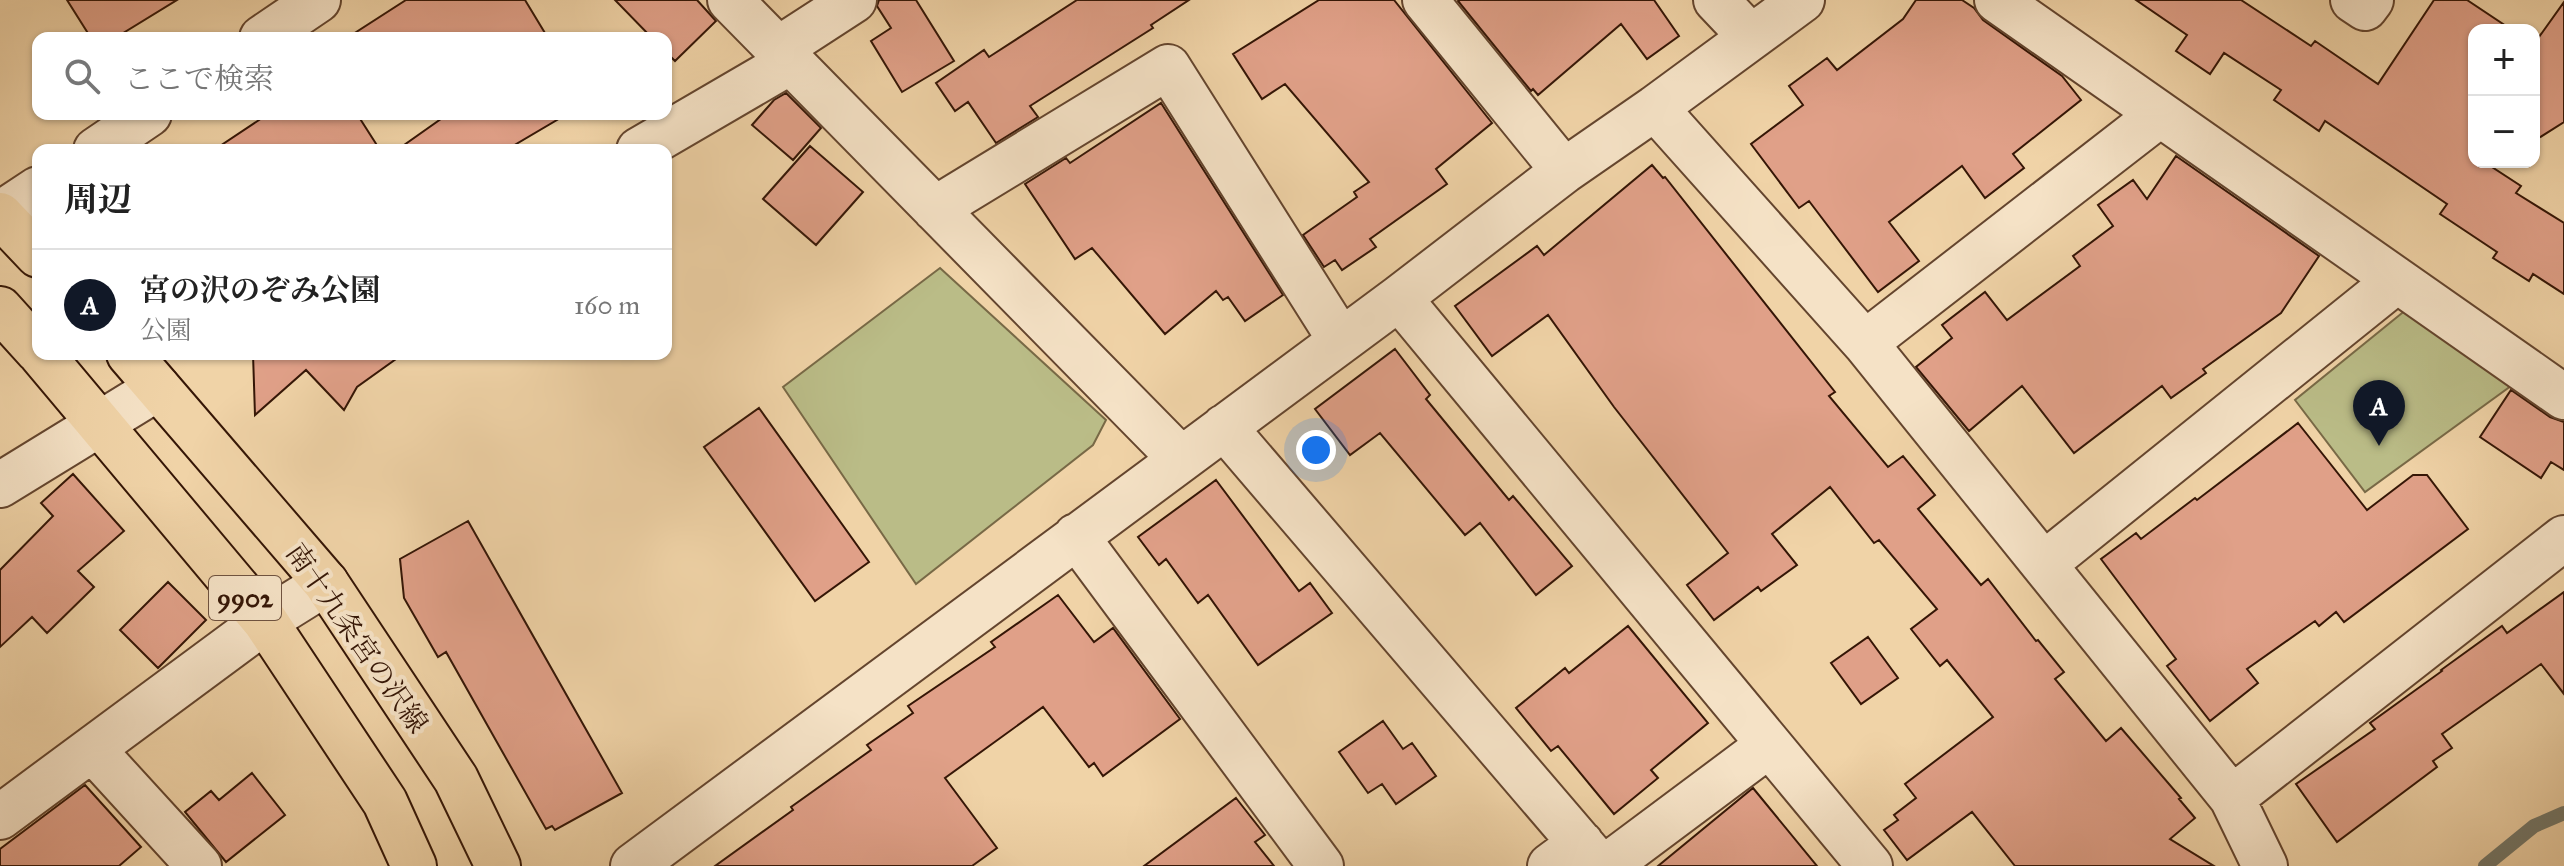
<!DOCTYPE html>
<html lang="ja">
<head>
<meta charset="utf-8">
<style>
  :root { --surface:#fff; --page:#f6f6f6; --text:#222; --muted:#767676; --line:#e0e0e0; --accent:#111827 }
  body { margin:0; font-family:"IM FELL Great Primer","Noto Serif JP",serif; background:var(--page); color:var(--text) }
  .controls { position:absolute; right:24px; top:24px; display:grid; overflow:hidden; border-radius:16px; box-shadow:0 2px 6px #0004 }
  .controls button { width:72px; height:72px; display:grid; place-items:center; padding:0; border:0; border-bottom:2px solid var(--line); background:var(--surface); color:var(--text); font:40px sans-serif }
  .you { position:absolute; left:1316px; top:450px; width:28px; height:28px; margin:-20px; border:6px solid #fff; border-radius:50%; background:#1a73e8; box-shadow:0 0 0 12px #1a73e833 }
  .badge { display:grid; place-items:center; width:52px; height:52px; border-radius:50%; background:var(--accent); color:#fff; font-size:26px; font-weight:700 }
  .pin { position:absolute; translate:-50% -66px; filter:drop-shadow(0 2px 4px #0008) }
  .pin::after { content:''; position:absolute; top:42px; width:28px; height:24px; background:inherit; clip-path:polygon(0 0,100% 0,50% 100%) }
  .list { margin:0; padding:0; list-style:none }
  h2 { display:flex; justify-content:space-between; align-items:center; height:104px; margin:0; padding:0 32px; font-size:34px }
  h2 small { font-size:26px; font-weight:400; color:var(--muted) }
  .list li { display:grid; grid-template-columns:52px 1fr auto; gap:24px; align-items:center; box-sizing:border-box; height:112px; padding:0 32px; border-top:2px solid var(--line) }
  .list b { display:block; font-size:30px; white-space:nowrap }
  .list p { margin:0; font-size:26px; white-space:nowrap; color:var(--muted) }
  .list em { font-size:26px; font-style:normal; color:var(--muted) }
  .icon { flex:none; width:44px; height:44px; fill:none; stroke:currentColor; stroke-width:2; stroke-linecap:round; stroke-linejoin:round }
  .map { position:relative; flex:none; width:2564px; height:866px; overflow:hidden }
  .search { position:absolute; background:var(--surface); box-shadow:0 2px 6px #0004; left:32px; top:32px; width:640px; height:88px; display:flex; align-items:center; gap:20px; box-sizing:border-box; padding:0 28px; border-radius:16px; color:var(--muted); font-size:30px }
  .panel { position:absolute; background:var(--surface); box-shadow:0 2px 6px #0004; left:32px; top:144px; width:640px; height:216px; border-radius:16px }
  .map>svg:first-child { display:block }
</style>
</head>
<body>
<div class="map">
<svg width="2564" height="866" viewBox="0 0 2564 866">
  <rect width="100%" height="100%" fill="#f0d3a7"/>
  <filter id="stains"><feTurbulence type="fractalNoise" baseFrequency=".0025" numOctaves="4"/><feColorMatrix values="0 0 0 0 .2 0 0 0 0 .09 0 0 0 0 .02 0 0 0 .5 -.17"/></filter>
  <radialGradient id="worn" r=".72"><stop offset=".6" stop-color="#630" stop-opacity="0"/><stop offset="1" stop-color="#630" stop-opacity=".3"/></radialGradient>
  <path fill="#babc87" stroke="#786946" stroke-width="2" d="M940 268 1106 420 1093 445 916 584 783 387Z
    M2407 309 2515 383 2365 492 2295 400Z"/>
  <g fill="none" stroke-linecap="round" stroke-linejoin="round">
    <path stroke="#72776a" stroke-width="14" d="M2485 866 2534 826 2564 813"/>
  </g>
  <path fill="#e0a088" stroke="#351606" stroke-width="2" d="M67 0H177L115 38H91Z
    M406 0H525L548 38H347Z
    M615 0H697L716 21 675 61 666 52V38H652Z
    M879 0H916L954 61 902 92 871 41 891 28 877 6Z
    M1077 0H1189L1151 25 1153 28 1030 106 1038 117 996 143 968 102 955 111 936 83 984 50 989 57Z
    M1319 0H1394L1492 123 1436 169 1447 184 1370 239 1376 247 1342 270 1335 260 1324 267 1303 235 1357 197 1354 192 1369 182 1285 84 1262 99 1233 54Z
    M1460 0H1654L1679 36 1647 59 1621 24 1538 95 1533 89 1531 91 1458 1Z
    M1916 0H1962L1974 8 1983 20 2062 76 2081 100 2013 154 2024 168 1985 198 1962 166 1889 222 1919 261 1878 292 1809 201 1799 208 1751 144 1803 105 1789 86 1827 58 1837 70 1903 19Z
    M2136 0H2241L2311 46 2315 41 2378 84 2434 0H2467L2512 30H2474V162H2500L2492 167 2521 186 2516 193 2564 223V294L2533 274 2529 281 2493 258 2497 252 2440 214 2447 204 2325 121 2319 131 2274 100 2281 90 2224 53 2210 74 2176 51 2187 35Z
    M2564 2V122L2534 141V44Z
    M786 93 821 128 793 160 752 125 774 100Z
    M1161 103 1283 295 1245 321 1228 297 1223 300 1216 291 1165 334 1092 248 1075 259 1025 184 1066 158 1070 163Z
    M268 114H357L380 150H214Z
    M448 114H567L506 150H397Z
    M810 146 863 192 816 245 763 199Z
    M2176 156 2319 256 2281 313 2203 369 2206 373 2171 398 2162 386 2074 453 2022 386 1969 431 1916 367 1952 338 1942 325 1985 292 2007 320 2080 266 2073 256 2113 226 2098 205 2133 180 2147 199Z
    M1652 165 1663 178 1665 177 1835 392 1829 396 1888 467 1903 456 1935 495 1918 509 1981 585 1988 579 2036 641 2038 640 2064 672 2055 679 2106 741 2121 728 2181 798 2179 799 2195 818 2170 839 2214 866H2015L1972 812 1907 860 1884 830 1898 820 1894 815 1916 798 1905 784 1993 717 1947 660 1940 666 1911 629 1937 609 1879 540 1874 543 1830 487 1772 534 1797 565 1761 591 1758 587 1714 620 1687 585 1728 553 1614 407 1548 315 1492 356 1455 306 1537 246 1544 255Z
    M1395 349 1430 395 1426 399 1509 500 1513 496 1572 566 1536 595 1480 523 1465 535 1380 433 1350 455 1315 409Z
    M253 354H403L357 387 344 410 306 370 255 415Z
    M2511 390 2550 417 2564 422V470L2551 462 2541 478 2480 437Z
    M759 408 869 562 815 601 704 447Z
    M2298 423 2367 510 2413 475H2427L2468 529 2344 622 2336 612 2319 626 2315 621 2247 669 2258 683 2210 721 2167 666 2176 659 2101 559 2136 533 2141 539 2195 498 2197 500Z
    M73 474 124 531 78 571 94 587 47 633 32 617 0 647V570L53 516 41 503Z
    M1216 480 1299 591 1310 583 1332 613 1258 665 1208 595 1198 603 1166 559 1159 565 1138 537Z
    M468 521 622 793 555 830 552 826 546 829 446 652 438 657 404 598 400 559Z
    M168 582 206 620 158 668 120 630Z
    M2564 592V694L2541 664 2442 734 2452 748 2433 761 2437 767 2337 842 2296 784 2375 729 2370 723 2442 671 2441 670 2502 626 2507 633Z
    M1058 595 1094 642 1113 628 1180 719 1103 776 1094 763 1089 767 1043 707 945 778 997 848 972 866H715L793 810 791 807 871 750 867 745 913 713 908 706 995 647 991 642Z
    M1628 626 1708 723 1651 770 1658 778 1614 814 1558 746 1551 751 1516 708 1565 668 1569 673Z
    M1868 637 1898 678 1861 704 1831 663Z
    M1383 721 1403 749 1412 743 1436 776 1396 804 1382 784 1368 793 1339 752Z
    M252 773 285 815 226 862 185 812 211 791 219 800Z
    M85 785 141 847 119 866H0V849Z
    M1753 788 1817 866H1658Z
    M1236 798 1265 835 1255 842 1274 866H1144Z"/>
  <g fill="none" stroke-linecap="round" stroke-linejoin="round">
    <g stroke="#64452e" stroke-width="48">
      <path id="minor" d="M730 0 1181 459
        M1425 0 1564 171
        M1716 0 1751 37
        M1997 0 2564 397
        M2353 0 2365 8 2371 0
        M262 38 318 0
        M777 50 854 0
        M1655 108 1865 343 2232 798 2265 866
        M96 150 149 114
        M639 150 790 62
        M935 209 1168 67 1341 341
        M0 214 38 189
        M1399 298 1870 866
        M1865 343 2159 115
        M1224 427 1600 866
        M0 485 158 388
        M1076 536 1321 866
        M2044 564 2396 281
        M92 749 199 866
        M2232 798 2564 538
        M0 817 265 621 326 583
        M633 866 1399 298 1564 171 1655 108 1802 0
        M1550 866 1581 843
        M1607 866 1769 745"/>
    </g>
    <g stroke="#351606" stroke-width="48">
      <path id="major" d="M0 215 38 255
        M0 309 38 351
        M41 354 265 621 385 802 414 866
        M129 354 326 583 456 779 498 866"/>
    </g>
    <use href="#minor" stroke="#f5e2c6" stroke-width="44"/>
    <use href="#major" stroke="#f0d3a7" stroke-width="44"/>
  </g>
  <g text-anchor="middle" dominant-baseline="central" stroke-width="8" stroke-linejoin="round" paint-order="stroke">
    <rect fill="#f5e2c6" stroke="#6f5340" stroke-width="2" x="209" y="576" width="72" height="44" rx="6"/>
    <g font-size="26" font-weight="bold" fill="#351606">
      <text x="245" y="598">9902</text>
    </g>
    <g font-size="28" fill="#351606" stroke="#f5e2c6">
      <text transform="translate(357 638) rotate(55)">南十九条宮の沢線</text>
    </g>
  </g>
  <rect width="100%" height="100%" filter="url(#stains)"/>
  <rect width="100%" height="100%" fill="url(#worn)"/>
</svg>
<div class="controls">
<button>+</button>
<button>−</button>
</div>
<div class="you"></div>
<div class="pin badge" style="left:2379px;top:446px">A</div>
<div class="search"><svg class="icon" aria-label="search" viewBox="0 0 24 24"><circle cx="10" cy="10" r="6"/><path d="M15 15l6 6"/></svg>ここで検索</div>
<section class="panel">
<h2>周辺<small></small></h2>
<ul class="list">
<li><span class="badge">A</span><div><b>宮の沢のぞみ公園</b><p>公園</p></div><em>160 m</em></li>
</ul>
</section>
</div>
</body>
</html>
